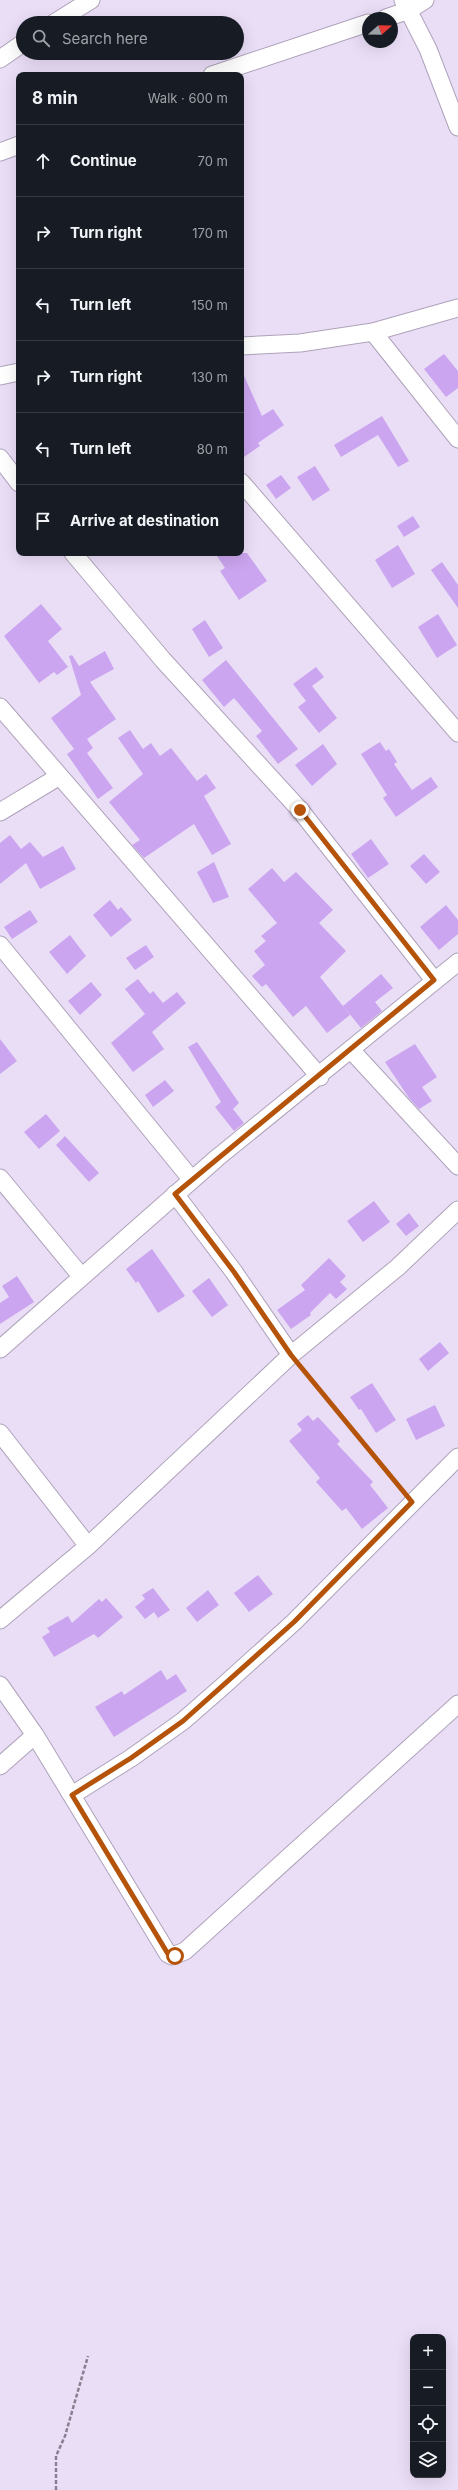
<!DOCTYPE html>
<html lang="en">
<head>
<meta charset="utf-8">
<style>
  :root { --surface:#171b24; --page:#20242c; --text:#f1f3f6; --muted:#9ea1a6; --line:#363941 }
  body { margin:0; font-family:Inter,sans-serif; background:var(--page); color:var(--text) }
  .controls { position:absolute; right:12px; bottom:12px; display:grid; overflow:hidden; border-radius:8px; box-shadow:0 4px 16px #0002 }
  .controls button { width:36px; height:36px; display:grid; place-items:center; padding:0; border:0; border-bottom:1px solid var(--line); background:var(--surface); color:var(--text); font:20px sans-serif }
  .compass { position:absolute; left:362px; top:12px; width:36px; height:36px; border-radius:50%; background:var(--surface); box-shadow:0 4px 16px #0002; rotate:70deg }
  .stop { position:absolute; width:12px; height:12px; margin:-9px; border:3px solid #b45309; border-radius:50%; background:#fff }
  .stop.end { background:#b45309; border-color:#fff; box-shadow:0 1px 4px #0008 }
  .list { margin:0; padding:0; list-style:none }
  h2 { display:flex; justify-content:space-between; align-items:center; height:52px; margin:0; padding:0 16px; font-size:17px }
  h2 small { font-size:13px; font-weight:400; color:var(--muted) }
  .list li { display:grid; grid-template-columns:26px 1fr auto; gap:12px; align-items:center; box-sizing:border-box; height:72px; padding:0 16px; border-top:1px solid var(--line) }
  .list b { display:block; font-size:15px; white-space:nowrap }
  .list em { font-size:13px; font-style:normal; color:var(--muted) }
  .icon { flex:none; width:22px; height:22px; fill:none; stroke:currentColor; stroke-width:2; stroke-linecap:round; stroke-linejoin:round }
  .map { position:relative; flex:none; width:458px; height:2490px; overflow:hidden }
  .search { position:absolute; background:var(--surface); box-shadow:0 4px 16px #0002; left:16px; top:16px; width:228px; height:44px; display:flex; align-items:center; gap:10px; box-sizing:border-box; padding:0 14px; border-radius:22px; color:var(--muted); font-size:15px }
  .panel { position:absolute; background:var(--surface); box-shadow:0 4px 16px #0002; left:16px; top:72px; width:228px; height:484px; border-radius:8px }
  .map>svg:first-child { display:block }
</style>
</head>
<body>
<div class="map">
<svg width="458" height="2490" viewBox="0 0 458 2490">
  <rect width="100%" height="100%" fill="#eadef7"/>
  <path fill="#cba5ef" d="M444 354 458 371V388L446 397 424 369Z
    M241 369 262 416 273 409 284 425 258 443 260 446 241 459Z
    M382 416 409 461 398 467 378 435 341 457 334 445Z
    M315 466 330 490 313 501 297 477Z
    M281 475 291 488 276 499 266 485Z
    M413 516 420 527 404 537 397 526Z
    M398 545 415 574 392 588 375 560Z
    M215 553H247L267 581 239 600 220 571 225 568Z
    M442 562 458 585V608L431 570Z
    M41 604 62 629 48 641 68 667 57 675 54 672 39 683 4 636Z
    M438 614 457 645 437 658 418 627Z
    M205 620 223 648 209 657 192 629Z
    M105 651 114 669 90 682 116 719 87 739 93 748 87 753 113 788 98 799 67 754 74 749 51 718 81 695 69 656 72 655 79 666Z
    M226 660 298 749 278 764 256 736 262 731 234 698 224 707 202 680Z
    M316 667 324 677 312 686 337 718 319 733 298 707 306 701 293 684Z
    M130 730 143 749 151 743 160 756 171 748 197 781 206 774 216 788 204 796 231 844 212 855 194 824 144 858 132 845 140 840 109 802 143 774 118 738Z
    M380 742 386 751 389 749 397 762 394 764 412 790 431 777 438 787 396 817 383 798 387 795 361 754Z
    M323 744 337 764 312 786 295 765Z
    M10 835 21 849 30 842 43 857 63 846 76 869 40 889 26 863 0 884V843Z
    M371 839 389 864 368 878 351 854Z
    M424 854 440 872 426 884 410 866Z
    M214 862 229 897 213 903 197 872Z
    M272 868 284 882 296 872 333 910 319 923 346 951 320 977 350 1015 327 1033 306 1006 293 1017 266 984 262 987 252 976 265 965 254 951 266 941 261 936 277 923 248 889Z
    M110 900 118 910 121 907 132 920 111 937 93 915Z
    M446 905 458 920V934L439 950 420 927Z
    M30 910 38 922 12 939 4 927Z
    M70 935 86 956 67 974 49 952Z
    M146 945 154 957 135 970 126 958Z
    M381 974 393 988 375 1002 382 1011 361 1028 343 1006Z
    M138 979 150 994 153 991 163 1003 177 992 186 1003 152 1032 164 1049 133 1072 111 1043 145 1014 125 989Z
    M91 982 102 995 80 1015 68 1001Z
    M0 1039 17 1061 0 1074Z
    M197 1042 239 1103 233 1109 244 1123 234 1131 215 1107 221 1102 188 1047Z
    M415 1044 437 1077 422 1087 432 1101 419 1109 409 1098 385 1062Z
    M165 1080 174 1091 153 1107 145 1095Z
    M46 1114 60 1131 39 1149 24 1132Z
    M65 1136 99 1173 89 1182 56 1145Z
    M374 1201 390 1222 363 1242 347 1221Z
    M409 1213 419 1226 406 1236 396 1224Z
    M152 1249 185 1296 158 1313 138 1281 136 1283 126 1269Z
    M329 1258 346 1276 340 1282 347 1289 336 1299 330 1293 310 1313 311 1315 291 1329 277 1310 305 1290 301 1285Z
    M17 1276 34 1302 0 1324V1303L9 1297 2 1286Z
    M209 1278 228 1305 212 1317 192 1291Z
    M440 1342 449 1353 428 1371 419 1359Z
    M372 1383 396 1420 376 1433 361 1409 359 1410 350 1397Z
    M435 1405 445 1426 416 1440 406 1419Z
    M308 1415 313 1421 318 1417 340 1441 337 1444 373 1482 370 1485 388 1508 362 1529 346 1508 342 1511 316 1482 320 1478 289 1441 302 1430 297 1424Z
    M258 1575 273 1594 249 1612 234 1593Z
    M153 1588 170 1610 158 1618 154 1612 145 1619 135 1607 145 1599 142 1595Z
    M208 1590 219 1605 197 1622 186 1608Z
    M106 1598 123 1617 98 1638 94 1634 54 1657 42 1637 50 1632 47 1628 68 1616 72 1623 99 1599 102 1602Z
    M161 1670 167 1680 176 1674 187 1691 114 1737 95 1707 122 1691 124 1695Z"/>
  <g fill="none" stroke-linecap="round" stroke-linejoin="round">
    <g stroke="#aea2ba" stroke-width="19">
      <path id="minor" d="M403 0 428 49 458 127
        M386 18 409 10 425 0
        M54 23 91 0
        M0 59 23 43
        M212 75 368 23
        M0 152 19 145
        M373 332 458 439
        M241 346 300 343 373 332 458 308
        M0 376 19 372
        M0 458 19 483
        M241 482 458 733
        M73 553 163 660 300 810 434 980
        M0 707 320 1077
        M0 812 58 777
        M0 945 192 1180
        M351 1050 458 1166
        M0 1178 81 1276
        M175 1194 234 1272 291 1355
        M0 1349 217 1158 458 962
        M0 1433 88 1546
        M0 1620 88 1546 291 1355 398 1267 458 1210
        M0 1685 35 1735 168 1954 172 1956 185 1951 458 1704
        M0 1766 35 1735
        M72 1795 131 1758 183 1721 222 1687 294 1622 458 1457"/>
    </g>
    <path stroke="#888091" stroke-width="2.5" stroke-dasharray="4 2" stroke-linecap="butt" d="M302 1368 403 1491
      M56 2490V2456L65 2436 88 2356"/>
    <use href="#minor" stroke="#fff" stroke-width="17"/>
  </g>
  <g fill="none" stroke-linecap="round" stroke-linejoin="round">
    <path stroke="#b45309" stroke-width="5" d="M175 1956 168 1954 72 1795 131 1758 183 1721 294 1622 412 1502 291 1355 234 1272 175 1194 434 980 300 810"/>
  </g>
</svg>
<div class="controls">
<button>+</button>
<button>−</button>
<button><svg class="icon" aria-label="locate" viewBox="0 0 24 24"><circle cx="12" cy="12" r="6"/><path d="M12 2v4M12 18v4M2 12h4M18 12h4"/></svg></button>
<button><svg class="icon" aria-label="layers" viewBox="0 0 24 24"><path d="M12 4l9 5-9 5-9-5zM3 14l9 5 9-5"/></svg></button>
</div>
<svg class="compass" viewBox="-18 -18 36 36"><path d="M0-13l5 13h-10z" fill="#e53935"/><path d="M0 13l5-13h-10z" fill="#9ea1a6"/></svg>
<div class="stop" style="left:175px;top:1956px"></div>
<div class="stop end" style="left:300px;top:810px"></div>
<div class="search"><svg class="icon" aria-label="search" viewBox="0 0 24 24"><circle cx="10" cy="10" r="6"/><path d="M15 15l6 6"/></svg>Search here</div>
<section class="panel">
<h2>8 min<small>Walk · 600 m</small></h2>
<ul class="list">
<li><svg class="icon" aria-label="ahead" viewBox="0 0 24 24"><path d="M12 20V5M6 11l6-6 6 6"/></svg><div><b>Continue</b></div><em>70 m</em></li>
<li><svg class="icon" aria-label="right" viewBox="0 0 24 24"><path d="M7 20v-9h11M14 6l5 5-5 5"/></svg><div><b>Turn right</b></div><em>170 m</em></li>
<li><svg class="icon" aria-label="left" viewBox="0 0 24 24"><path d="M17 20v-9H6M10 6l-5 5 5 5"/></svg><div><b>Turn left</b></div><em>150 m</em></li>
<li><svg class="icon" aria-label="right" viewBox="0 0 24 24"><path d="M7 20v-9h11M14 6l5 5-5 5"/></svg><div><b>Turn right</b></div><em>130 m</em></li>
<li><svg class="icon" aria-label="left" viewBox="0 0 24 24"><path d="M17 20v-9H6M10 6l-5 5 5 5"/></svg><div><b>Turn left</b></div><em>80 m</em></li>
<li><svg class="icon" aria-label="arrive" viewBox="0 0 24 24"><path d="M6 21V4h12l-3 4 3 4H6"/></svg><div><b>Arrive at destination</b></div></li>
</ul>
</section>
</div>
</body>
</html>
